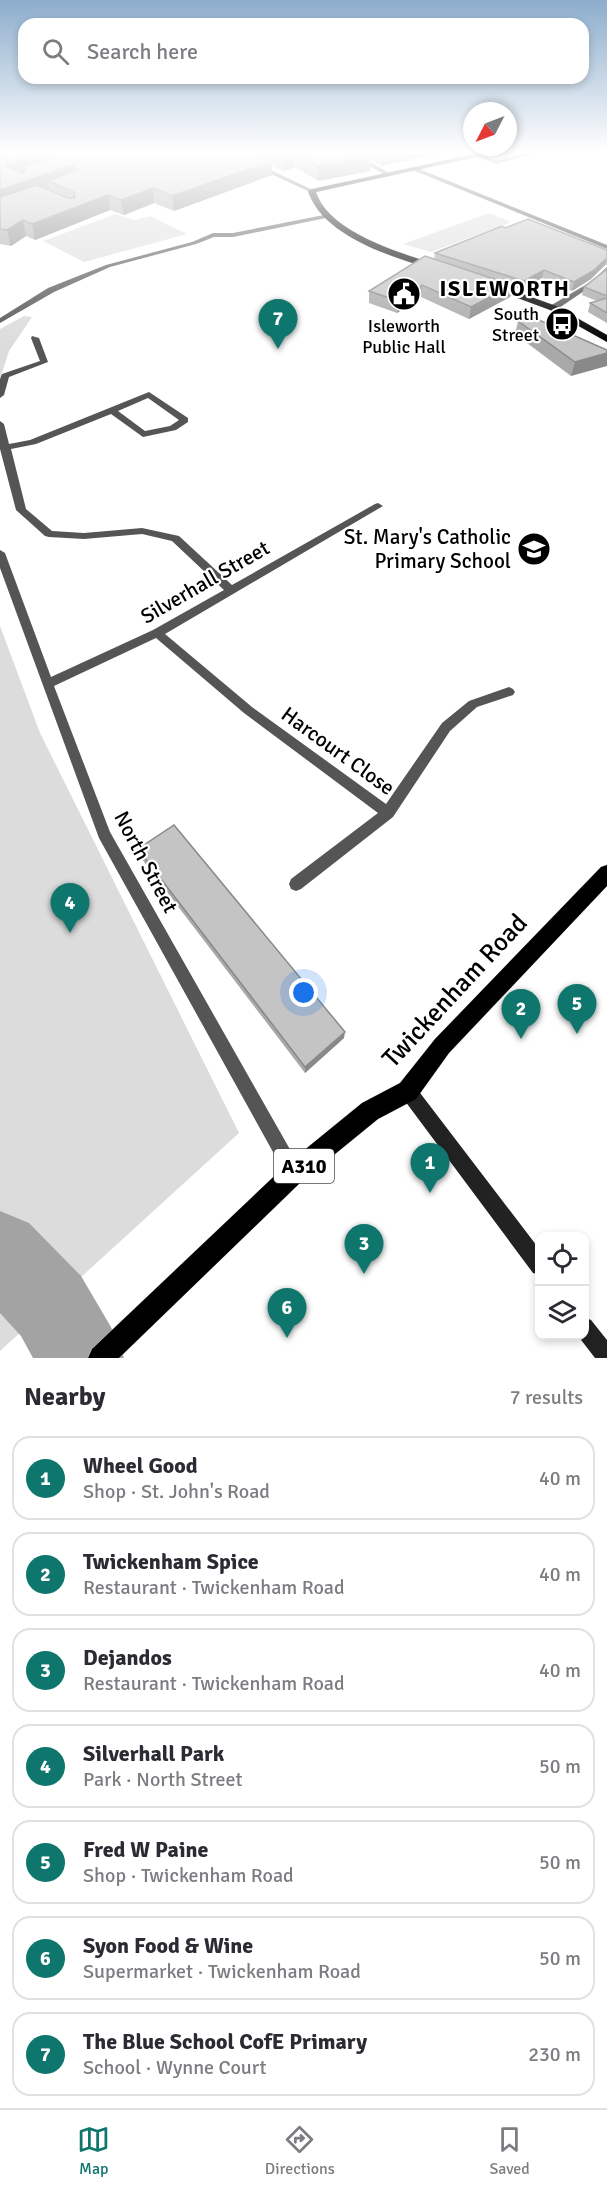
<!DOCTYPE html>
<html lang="en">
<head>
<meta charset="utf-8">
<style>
  :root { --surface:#fff; --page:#f2f2f3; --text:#2b2b33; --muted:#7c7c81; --line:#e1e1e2; --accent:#0f766e }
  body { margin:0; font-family:Signika,sans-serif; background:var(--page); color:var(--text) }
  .controls { position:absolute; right:18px; bottom:18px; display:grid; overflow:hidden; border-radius:12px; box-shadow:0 3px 9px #0003 }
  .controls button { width:54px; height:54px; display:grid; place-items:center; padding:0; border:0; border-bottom:2px solid var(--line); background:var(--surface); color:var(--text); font:30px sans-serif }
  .compass { position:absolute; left:463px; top:102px; width:54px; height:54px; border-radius:50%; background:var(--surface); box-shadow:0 3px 9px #0003; rotate:228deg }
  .you { position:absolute; left:304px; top:993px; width:21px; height:21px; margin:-15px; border:4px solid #fff; border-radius:50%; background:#1a73e8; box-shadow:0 0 0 9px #1a73e833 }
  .badge { display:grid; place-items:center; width:39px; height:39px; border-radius:50%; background:var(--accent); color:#fff; font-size:20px; font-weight:700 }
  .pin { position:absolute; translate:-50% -50px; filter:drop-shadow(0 2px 3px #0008) }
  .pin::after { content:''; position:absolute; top:32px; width:21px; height:18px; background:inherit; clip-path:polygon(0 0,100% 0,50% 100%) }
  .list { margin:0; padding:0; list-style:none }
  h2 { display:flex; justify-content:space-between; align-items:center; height:78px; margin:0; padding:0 24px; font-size:26px }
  h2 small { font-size:20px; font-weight:400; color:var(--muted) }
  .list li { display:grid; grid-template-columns:39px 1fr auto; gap:18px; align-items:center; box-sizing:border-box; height:84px; margin:0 12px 12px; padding:0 12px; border:2px solid var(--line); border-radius:18px }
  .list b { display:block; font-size:22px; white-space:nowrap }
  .list p { margin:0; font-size:20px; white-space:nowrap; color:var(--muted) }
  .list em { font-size:20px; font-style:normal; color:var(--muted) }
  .icon { flex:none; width:33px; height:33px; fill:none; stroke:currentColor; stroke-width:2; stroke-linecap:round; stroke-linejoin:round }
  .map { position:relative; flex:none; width:607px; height:1358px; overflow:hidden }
  .search { position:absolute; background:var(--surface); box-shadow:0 3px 9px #0003; left:18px; right:18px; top:18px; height:66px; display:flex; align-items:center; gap:15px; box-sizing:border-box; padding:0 21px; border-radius:18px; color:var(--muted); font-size:22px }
  .sheet { height:750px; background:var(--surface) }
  nav { display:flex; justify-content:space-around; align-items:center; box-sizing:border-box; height:84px; border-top:2px solid var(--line); background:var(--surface); font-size:16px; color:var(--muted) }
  nav a { display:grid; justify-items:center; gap:3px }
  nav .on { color:var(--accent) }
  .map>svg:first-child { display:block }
</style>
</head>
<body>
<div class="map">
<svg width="607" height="1358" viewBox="0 0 607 1358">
  <rect width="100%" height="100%" fill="#fff"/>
  <path fill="#dcdcdc" d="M489 213 511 222 431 252 403 244Z
    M115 214 135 220 150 216 187 234 84 262 43 241Z
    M24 316 32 317 9 351 0 379V329Z
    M0 626 40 733 239 1133 0 1351Z"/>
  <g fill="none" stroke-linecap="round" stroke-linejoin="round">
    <path fill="#a3a3a3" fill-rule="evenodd" d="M0 1211 29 1223 81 1276 111 1327 124 1358H33L21 1336 0 1313Z"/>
    <g stroke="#dbdbdb" stroke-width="1">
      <path id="primary" d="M479 153H494L316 192C329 233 403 254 439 265L440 267 436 270C395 258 326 238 309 194L308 191 312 189Z
        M490 284H496L556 306 607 335V342L550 310 490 288Z
        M607 865V886L449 1053 416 1099 378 1119 302 1181 119 1358H88L92 1349 286 1165 362 1103 400 1083 435 1039 601 867Z"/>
    </g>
    <path fill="#555" fill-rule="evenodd" d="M355 153H360L359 156 393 175 388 176 354 158Z
      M525 153H536L497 164 475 156 478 154 497 160Z
      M256 165H260L315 191 310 192 256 167Z
      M417 168 607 245V249L415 171Z
      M329 214 331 217 233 237H214L196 244 110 267 54 292 0 323V318L48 288 106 265 192 242 213 233H233Z
      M607 267V273L596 283 556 310H550V306L592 281Z
      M32 336 39 338 48 362 9 377 4 395 0 398V379L2 374 40 361 31 338Z
      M149 392 188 418V422L176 430 143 437 111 414 36 444 11 449 26 509 52 531 84 533 142 528 179 536 232 585 375 504 378 503 383 506 165 634 252 707 386 804 442 723 469 701 509 687 513 689 515 692 513 695 477 707 450 731 393 817 301 889 296 891 291 889 289 884 291 879 378 813 244 713 156 638 54 686 110 832 300 1167 303 1173 300 1179 294 1182 288 1179 99 838 0 568V550L5 553 51 677 153 630 224 590 172 541 142 534 84 539 49 537 45 536 16 510 0 449V421L4 424 9 444 30 440ZM148 398 179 420 170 426 145 431 118 411Z"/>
    <path fill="#222" fill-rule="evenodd" d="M408 1082 414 1085 540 1250V1275L533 1273 402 1097 399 1091 402 1085Z
      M584 1317 591 1320 607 1340V1358H595L578 1336H584Z"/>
    <use href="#primary" fill="#000" fill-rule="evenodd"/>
  </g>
  <path fill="#a9a9a9" d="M0 153H441L381 166 371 160 370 171 318 181 295 167 284 171 272 166V175L174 211 154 203 124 215 110 210 35 240 26 236 11 246 0 244Z
    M505 228 607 250V265H605L591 279 572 291 542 278 522 290 512 286 510 297 469 319 421 297 397 313 369 303V291L434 260 435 253Z
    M607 269V323L588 312 590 303 597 301 582 295 584 287Z
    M518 321 607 350 571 376 515 334Z
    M138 849 344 1038 305 1073 141 858Z"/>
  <path fill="#898989" d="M44 153H47L49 167 26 169 23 166 25 174 9 178 5 164Z
    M293 153H295V167L284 171V157Z
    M382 153H441L381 166Z
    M371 156 370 171 318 181V166Z
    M272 161V175L174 211 172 196Z
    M72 165 74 180 48 181 49 189 0 206V190Z
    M153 188 154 203 124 215 121 200Z
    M108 195 110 210 35 240 32 224Z
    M23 220 26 236 11 246 7 230Z
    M607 258 605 265 591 279 572 291 574 282Z
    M544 270 542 278 522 290 524 281Z
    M422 285 421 297 397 313 398 301Z
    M512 285 510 297 469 319 471 307Z
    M607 353V366L571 376 575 362Z
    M345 1032 344 1038 305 1073V1067Z"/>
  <path fill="#c4c4c4" stroke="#898989" stroke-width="1.5" d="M0 153H44L5 164 7 167 23 173 26 169 23 166 49 160 51 157 47 153H252L272 161 172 196 153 188 121 200 108 195 32 224 23 220 7 230 0 229V197L37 185 68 198H75L74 192 48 181 78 169 72 165 0 190Z
    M275 153H293L284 157Z
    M296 153H366L371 156 318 166Z
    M528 219 607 250V258L593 271 574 282 544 270 524 281 435 253 502 226 505 228Z
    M425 256 512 285 471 307 422 285 398 301 369 291Z
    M607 269V296L584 287Z
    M607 298V313L590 303Z
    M523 313 607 350V353L575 362 518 321Z
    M174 825 345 1032 305 1067 138 849Z"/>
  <linearGradient id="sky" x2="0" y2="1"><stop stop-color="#8cadcc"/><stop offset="0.44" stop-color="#fff"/><stop offset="1" stop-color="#fff" stop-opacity="0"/></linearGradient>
  <rect width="607" height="344" fill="url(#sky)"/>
  <defs>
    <g id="civic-disc" transform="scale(1.725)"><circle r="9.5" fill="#000" stroke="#fff"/><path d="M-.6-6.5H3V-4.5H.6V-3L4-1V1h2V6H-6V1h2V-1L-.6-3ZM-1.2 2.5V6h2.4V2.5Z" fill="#fff"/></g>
    <g id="bus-disc" transform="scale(1.725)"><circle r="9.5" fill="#000" stroke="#fff"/><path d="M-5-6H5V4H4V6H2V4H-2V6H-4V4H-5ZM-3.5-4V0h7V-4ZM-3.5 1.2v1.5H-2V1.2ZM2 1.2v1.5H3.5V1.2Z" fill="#fff"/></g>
    <g id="school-disc" transform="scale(1.725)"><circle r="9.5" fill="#000" stroke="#fff"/><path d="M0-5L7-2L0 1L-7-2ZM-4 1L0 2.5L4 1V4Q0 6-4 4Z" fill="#fff"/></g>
  </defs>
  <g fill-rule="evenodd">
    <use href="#civic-disc" x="404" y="294"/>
    <use href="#bus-disc" x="562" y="324"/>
    <use href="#school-disc" x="534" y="549"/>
  </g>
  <g text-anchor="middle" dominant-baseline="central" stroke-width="4.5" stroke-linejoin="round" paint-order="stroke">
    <g font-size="18" fill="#000" stroke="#fff" text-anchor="end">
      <text x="539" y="314">South<tspan x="539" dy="21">Street</tspan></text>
      <text x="404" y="326" text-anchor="middle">Isleworth<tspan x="404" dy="21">Public Hall</tspan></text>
    </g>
    <rect fill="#fff" stroke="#4c4c4c" stroke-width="1.5" x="274" y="1149" width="60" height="34" rx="4.5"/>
    <g font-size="20" font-weight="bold" fill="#000">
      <text x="304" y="1166">A310</text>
    </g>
    <g font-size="21" fill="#000" stroke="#fff" text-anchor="end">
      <text x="511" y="537">St. Mary's Catholic<tspan x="511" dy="24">Primary School</tspan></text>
    </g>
    <g font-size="21" fill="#000" stroke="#fff">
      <text transform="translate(205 582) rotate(-30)">Silverhall Street</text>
      <text transform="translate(338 751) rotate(36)">Harcourt Close</text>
      <text transform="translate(146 862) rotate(62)">North Street</text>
    </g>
    <g font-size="22" font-weight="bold" letter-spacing="1.5" fill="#000" stroke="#fff">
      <text x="505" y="288">ISLEWORTH</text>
    </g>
    <g font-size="26" fill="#000" stroke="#fff">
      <text transform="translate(455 991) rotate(-47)">Twickenham Road</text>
    </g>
  </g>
</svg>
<div class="controls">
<button><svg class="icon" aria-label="locate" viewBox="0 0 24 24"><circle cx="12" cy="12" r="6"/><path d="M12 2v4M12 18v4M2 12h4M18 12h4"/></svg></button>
<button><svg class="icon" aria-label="layers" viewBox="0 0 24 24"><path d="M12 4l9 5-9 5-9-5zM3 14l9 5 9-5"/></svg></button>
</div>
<svg class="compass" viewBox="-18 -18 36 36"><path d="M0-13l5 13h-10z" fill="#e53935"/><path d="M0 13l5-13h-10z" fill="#7c7c81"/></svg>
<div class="you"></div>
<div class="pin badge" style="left:430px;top:1193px">1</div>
<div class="pin badge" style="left:521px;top:1039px">2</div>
<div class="pin badge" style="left:364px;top:1274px">3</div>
<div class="pin badge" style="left:70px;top:933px">4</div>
<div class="pin badge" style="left:577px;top:1034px">5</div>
<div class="pin badge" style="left:287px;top:1338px">6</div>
<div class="pin badge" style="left:278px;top:349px">7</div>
<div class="search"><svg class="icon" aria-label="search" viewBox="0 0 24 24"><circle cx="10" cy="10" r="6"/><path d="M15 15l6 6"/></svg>Search here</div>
</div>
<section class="sheet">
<h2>Nearby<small>7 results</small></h2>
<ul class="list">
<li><span class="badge">1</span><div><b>Wheel Good</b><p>Shop · St. John's Road</p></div><em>40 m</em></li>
<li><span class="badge">2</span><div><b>Twickenham Spice</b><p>Restaurant · Twickenham Road</p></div><em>40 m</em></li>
<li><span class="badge">3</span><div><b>Dejandos</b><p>Restaurant · Twickenham Road</p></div><em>40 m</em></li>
<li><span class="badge">4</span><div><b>Silverhall Park</b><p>Park · North Street</p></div><em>50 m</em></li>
<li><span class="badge">5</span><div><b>Fred W Paine</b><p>Shop · Twickenham Road</p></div><em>50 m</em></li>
<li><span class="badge">6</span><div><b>Syon Food &amp; Wine</b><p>Supermarket · Twickenham Road</p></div><em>50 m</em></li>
<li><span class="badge">7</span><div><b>The Blue School CofE Primary</b><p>School · Wynne Court</p></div><em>230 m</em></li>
</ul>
</section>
<nav>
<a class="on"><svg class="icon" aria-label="map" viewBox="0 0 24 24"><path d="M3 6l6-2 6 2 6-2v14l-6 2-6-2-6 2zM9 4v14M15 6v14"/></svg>Map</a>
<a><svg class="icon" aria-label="directions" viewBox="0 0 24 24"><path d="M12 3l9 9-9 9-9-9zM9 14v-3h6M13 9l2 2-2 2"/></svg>Directions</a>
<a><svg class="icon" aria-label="saved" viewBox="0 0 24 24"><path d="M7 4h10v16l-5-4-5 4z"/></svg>Saved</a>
</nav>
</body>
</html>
